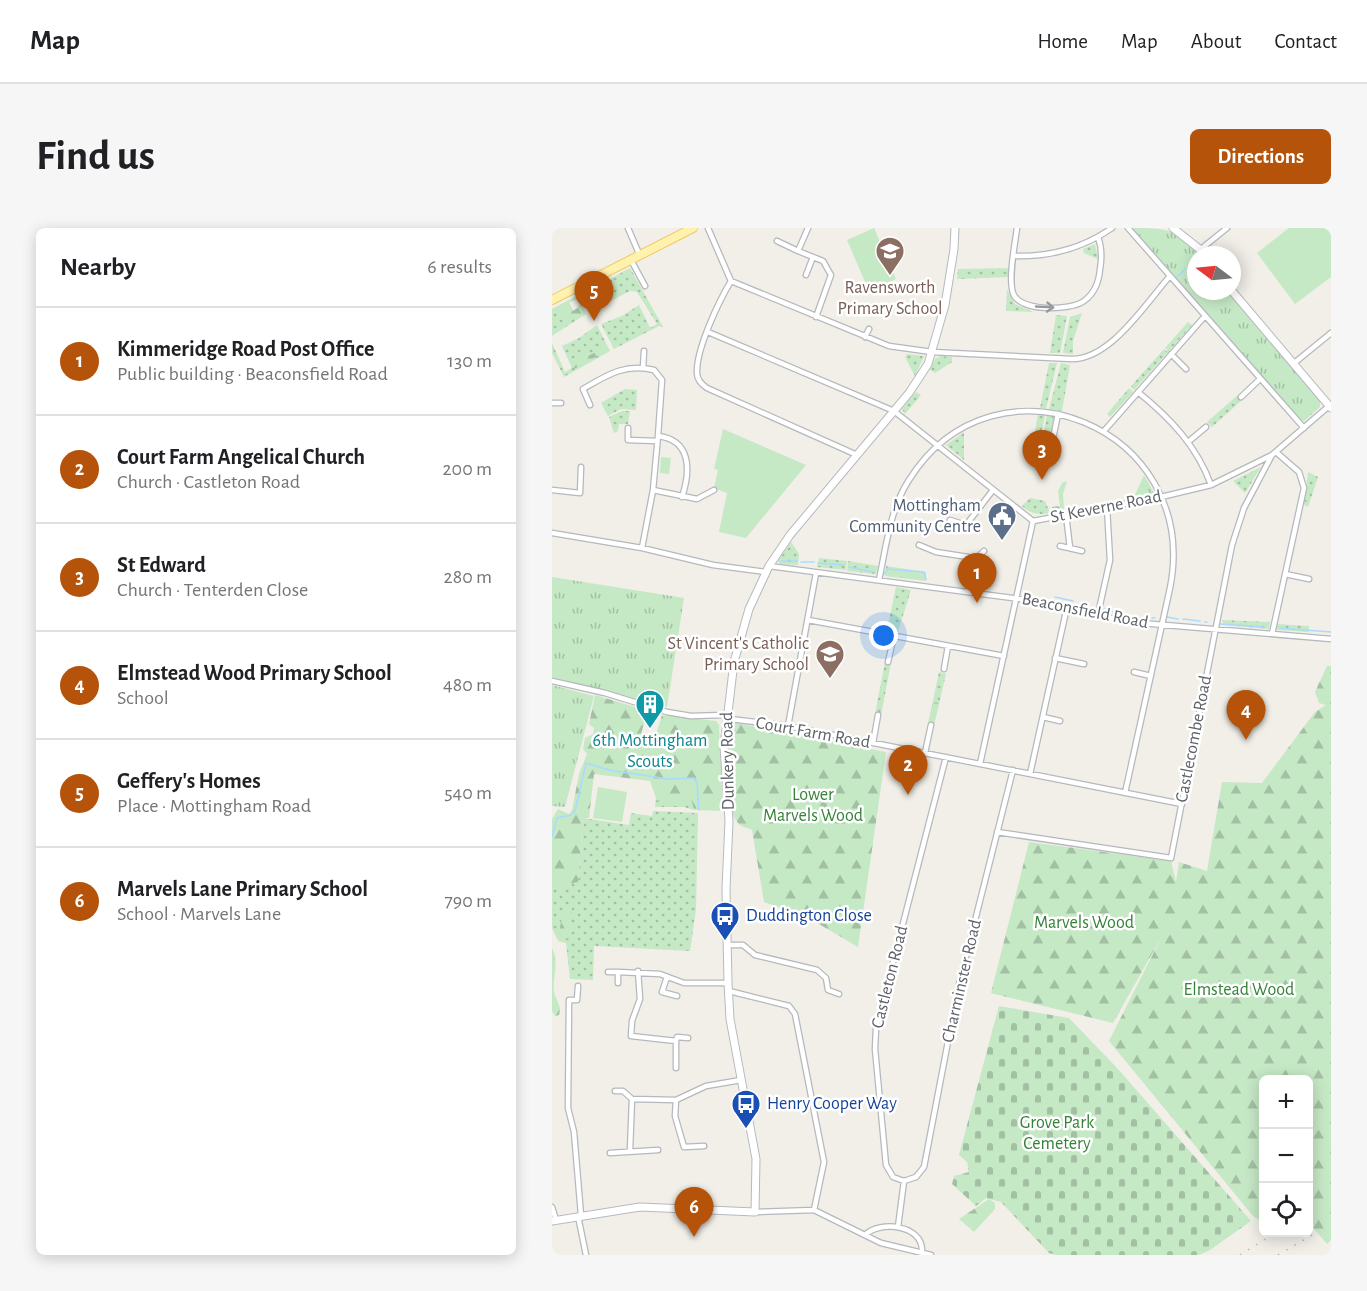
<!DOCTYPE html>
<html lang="en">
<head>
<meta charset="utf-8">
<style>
  :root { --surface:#fff; --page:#f6f6f6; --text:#202124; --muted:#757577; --line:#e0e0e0; --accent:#b45309 }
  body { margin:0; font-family:"Alegreya Sans",sans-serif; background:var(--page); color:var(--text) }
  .controls { position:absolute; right:18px; bottom:18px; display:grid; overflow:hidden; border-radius:9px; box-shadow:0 3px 15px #0003 }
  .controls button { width:54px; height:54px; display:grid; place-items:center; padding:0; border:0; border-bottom:2px solid var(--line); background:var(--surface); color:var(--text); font:30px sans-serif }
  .compass { position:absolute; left:635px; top:18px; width:54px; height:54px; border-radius:50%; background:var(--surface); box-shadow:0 3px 15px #0003; rotate:286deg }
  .you { position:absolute; left:332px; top:408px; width:21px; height:21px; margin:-15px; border:4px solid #fff; border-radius:50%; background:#1a73e8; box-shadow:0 0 0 9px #1a73e833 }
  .badge { display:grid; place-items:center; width:39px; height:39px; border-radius:50%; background:var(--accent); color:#fff; font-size:20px; font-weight:700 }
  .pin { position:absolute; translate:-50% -50px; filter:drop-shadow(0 2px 3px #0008) }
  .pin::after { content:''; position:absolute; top:32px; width:21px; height:18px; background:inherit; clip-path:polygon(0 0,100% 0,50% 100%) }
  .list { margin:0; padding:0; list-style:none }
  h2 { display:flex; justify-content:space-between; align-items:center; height:78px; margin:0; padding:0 24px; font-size:26px }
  h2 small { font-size:20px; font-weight:400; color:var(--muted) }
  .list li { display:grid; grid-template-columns:39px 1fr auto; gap:18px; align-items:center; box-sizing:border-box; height:108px; padding:0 24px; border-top:2px solid var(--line) }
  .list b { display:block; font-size:22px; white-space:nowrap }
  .list p { margin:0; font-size:20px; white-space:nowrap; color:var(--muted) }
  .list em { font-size:20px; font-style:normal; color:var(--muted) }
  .icon { flex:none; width:33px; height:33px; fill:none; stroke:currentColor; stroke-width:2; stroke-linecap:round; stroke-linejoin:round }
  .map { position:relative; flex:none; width:779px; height:1027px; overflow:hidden; border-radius:9px }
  header { display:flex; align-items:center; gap:36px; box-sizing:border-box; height:84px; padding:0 30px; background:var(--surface); border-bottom:2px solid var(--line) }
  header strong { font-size:28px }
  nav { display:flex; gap:33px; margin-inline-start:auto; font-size:21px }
  .intro { display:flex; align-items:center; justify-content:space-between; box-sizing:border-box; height:144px; padding:0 36px }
  h1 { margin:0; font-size:42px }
  .button { padding:15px 27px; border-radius:9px; background:var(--accent); color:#fff; font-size:21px; font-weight:700 }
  main { display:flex; gap:36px; padding:0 36px }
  aside { flex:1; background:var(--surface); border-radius:9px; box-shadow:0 3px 15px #0003 }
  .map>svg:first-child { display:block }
</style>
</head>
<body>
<header>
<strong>Map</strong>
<nav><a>Home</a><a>Map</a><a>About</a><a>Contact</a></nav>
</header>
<div class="intro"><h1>Find us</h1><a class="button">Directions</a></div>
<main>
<aside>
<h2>Nearby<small>6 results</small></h2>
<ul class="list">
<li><span class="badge">1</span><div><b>Kimmeridge Road Post Office</b><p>Public building · Beaconsfield Road</p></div><em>130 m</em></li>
<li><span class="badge">2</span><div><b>Court Farm Angelical Church</b><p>Church · Castleton Road</p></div><em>200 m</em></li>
<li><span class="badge">3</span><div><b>St Edward</b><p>Church · Tenterden Close</p></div><em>280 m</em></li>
<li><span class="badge">4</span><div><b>Elmstead Wood Primary School</b><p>School</p></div><em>480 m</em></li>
<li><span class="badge">5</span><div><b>Geffery's Homes</b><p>Place · Mottingham Road</p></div><em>540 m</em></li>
<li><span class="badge">6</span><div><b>Marvels Lane Primary School</b><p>School · Marvels Lane</p></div><em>790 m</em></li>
</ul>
</aside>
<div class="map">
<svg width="779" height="1027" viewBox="0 0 779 1027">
  <defs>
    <pattern id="grass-dots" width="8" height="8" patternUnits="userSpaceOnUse" patternTransform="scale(1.5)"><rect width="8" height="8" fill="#c5e8c5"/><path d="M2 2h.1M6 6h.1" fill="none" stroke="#a3c0a4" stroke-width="1.8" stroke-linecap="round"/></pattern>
    <pattern id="forest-firs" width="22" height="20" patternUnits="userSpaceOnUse" patternTransform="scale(1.5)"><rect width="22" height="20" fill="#c5e8c5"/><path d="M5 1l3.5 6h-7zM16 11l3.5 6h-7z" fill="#a3c0a4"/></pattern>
    <pattern id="cemetery-stones" width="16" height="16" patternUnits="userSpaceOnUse" patternTransform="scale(1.5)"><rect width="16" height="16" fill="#c5e8c5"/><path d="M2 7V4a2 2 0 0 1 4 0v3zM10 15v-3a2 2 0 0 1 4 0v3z" fill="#a3c0a4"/></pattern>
    <pattern id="park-tufts" width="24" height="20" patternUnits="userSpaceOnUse" patternTransform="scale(1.5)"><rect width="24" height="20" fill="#c5e8c5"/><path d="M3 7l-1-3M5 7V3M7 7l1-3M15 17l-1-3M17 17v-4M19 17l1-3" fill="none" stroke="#a3c0a4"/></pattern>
  </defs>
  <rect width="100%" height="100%" fill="#f1efe8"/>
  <path fill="url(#grass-dots)" d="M543 16 546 31 532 25 531 21Z
    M78 40 111 99 107 98 62 121 49 96 70 88 87 77 98 100 105 96 85 64 78 63 45 80 38 62Z
    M458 40 457 49 405 51 406 41Z
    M455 61 463 76 482 84 454 83Z
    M23 69 29 71 17 74 21 83 29 76 34 86 0 108V81Z
    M530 85 521 113V126L511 125 518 89Z
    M504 87 515 88 508 125H498Z
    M636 94 640 97 617 123 613 120Z
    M45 97 58 123 12 149 0 125V115L13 144 20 140 10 118 27 110Z
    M612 121 616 124 582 162 579 158Z
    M355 126 372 128 363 148 353 129Z
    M388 128 400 129V134L383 145 378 142 383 131Z
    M497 135H505L494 181 488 180Z
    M509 135 518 137 510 183 497 181Z
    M577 160 581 164 558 189 555 186Z
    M73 161 85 162 84 182 69 181 56 188 49 175Z
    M364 164 369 167 353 186 350 181Z
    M686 167 690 172 660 199 655 194Z
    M70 183H78L76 196H67L66 203 62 205 57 189Z
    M486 186 493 187 485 227 479 226Z
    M495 186 502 188 496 220H489Z
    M412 204V232L394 217Z
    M709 239 693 265 681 253Z
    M756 244 766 249 756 279 752 277Z
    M478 270 493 273 498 285C486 287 479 286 470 278Z
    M239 314 247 326 246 337 228 336 226 333Z
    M267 330 295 333 294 342 265 339Z
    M296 333 326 338 324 346 295 343Z
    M344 359 359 362 346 404 335 402Z
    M670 392 718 394 717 401 672 397Z
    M725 396 757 398V404L725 402Z
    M333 434 339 435 329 487 323 486Z
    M387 444 394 446 382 497 376 496Z
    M104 569 105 573 140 569 142 582 132 579H103Z
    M101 583 146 585 144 681 138 723 42 718 41 752 18 751 14 715 6 713 0 700V661L26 654 31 590 77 597 79 585 100 588Z"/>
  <path fill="url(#forest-firs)" d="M61 51 59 57 51 60 57 62 60 67 58 74H49L48 63 38 67V62Z
    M16 73 21 83 29 78 34 86 24 91 21 86 14 92 6 90 3 80Z
    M42 118 46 119V122L52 119 56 122 22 141V134L32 129 31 123 35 122 36 128 44 124Z
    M515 253 511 266 512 282 501 284 500 279 508 278 506 263 510 255Z
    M775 438H779V1012L775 1016 757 995 756 852H712L711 994 701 988 557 813 610 708 561 795 439 765 477 614 619 633 624 654 627 634 655 643 670 554 710 555 763 484 774 477 767 475 763 464Z
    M43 467 96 483 88 509 102 513 110 487 164 493 167 497 171 583 142 582 139 569 134 577 105 573 98 553 42 546 37 590H31L26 654 0 661V591L6 581 17 586 20 582 27 546 35 526 31 521 33 510 41 506 42 500 37 496Z
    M381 474 387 475 382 497 376 496Z
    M178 494 334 524 306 719 255 689 212 674 200 602C197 600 189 599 187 596 170 579 174 517 178 494Z
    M15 676H20L18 706 15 711 7 705 11 683Z
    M0 720C8 735 0 749 2 764 4 773 10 777 7 787L3 788 0 783Z
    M437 971 443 975V981L422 1004 407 991Z"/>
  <path fill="url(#cemetery-stones)" d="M447 778 517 790 566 841 699 993 658 1022 647 1027H504L497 1025 449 974 434 970 424 978 400 956 402 948 417 944 415 934 407 927Z"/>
  <path fill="url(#park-tufts)" d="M579 0C615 0 622 0 648 27H644V63H675L768 173V179L752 193 747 192Z
    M592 247 602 265 582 269Z
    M334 338 374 344V353L333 348Z
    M0 349 132 370 115 479 0 449Z
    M0 457 42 468 13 579 0 578Z"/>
  <path fill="#c5e8c5" d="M322 0 344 51 317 63 295 12Z
    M737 0H779V49L743 76 705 25Z
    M171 201 254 237 194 310 167 304 175 265 162 260 166 242 162 241Z
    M109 229 119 230 117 246 108 245Z
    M46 559 75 564 70 594 41 590Z"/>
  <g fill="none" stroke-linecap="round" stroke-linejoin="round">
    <path stroke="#aadaff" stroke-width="1.5" d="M636 39 644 34
      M625 49 633 41
      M229 333H245
      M249 334H262
      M266 335 291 337
      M297 339 321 344
      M332 346 336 341 372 344 374 351
      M503 369 521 373
      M552 381 562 384
      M615 389 626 391
      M600 390H603
      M631 391 648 393
      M653 394H655
      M668 396 712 399
      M728 400 779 404
      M0 608 5 590 19 587 23 583 34 535 57 542 116 551 142 550 145 555 147 582"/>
    <g stroke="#b5b8bc" stroke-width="7">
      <path id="street" d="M76 0 88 28
        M156 0 179 53 337 118 380 124 520 131C559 131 594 75 618 48
        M256 0 246 23 271 33 279 47 264 89
        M465 0C463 16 456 50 461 65 467 84 518 83 532 73 543 65 547 54 548 41 550 30 550 20 546 9
        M576 0 752 200
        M225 13 246 23
        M649 21 675 0
        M462 28C498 29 530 21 560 0
        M79 32 93 58
        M254 47 261 29
        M179 53C167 73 144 121 145 145 145 152 149 156 155 160L305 227
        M156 104 342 183 481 293 609 269 659 257 720 227 777 178
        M313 109 317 101
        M619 126 634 141
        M741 136 779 105
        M91 140 92 123
        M586 164C618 190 645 218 659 257
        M689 169 708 151
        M0 175H9
        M38 177 31 161C55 147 73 135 102 142L110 152 106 208
        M76 200V212L105 213
        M552 203 653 88
        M636 214 654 199
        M497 230 506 186
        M0 262 28 265 29 239
        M101 262 145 271 162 262
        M514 287 518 320
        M398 292 414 297 413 301
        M414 297 441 262
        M0 305 90 320 161 337 214 344
        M367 317 384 324 416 329 420 334
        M508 318 530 323
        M90 320 101 262 106 208C139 212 139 242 130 269
        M217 338 483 373 577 394 779 411
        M733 346 757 351
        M327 352C334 319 338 281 357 252 443 115 650 199 618 360L573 565
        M416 364 420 334 432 323
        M546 386 558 332 555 279
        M256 392 452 428
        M720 406 752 260 747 244 724 224
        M503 430 532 436
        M336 434 342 408
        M392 441 396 418
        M582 444 599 448
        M0 453 53 465 115 484 139 488 171 487 178 491 236 498 630 576
        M491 489 508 493
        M236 498 264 345
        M321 515 326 487
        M373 525 379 497
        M428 536 481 293
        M478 546 515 379
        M445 604 619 630 680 317 692 280 720 227
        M175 717H191L203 727 265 742 274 750 276 762 287 766
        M86 743 88 771 80 793 79 808 124 813V840
        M56 744H66
        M115 749 110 764 125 768
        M66 755V744L108 746 132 755H176
        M26 758 25 772H17L16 880 22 904 29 987
        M177 763 237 778 243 786 272 934 262 982
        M124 813 125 809 136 810
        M63 863H71L80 871
        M124 872 123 888 132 919 152 918
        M78 922 80 871 124 872 154 858 189 852
        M58 925 106 922
        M352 953 364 949 372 939 407 756 461 542
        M0 979 4 992
        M203 984 262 982 329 1015 379 1027
        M26 988 34 1027
        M346 999 352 953 341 949 334 937 323 821 324 800 394 529
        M313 1007C328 992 371 997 370 1023"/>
    </g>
    <g stroke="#b6babf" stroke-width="9">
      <path id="secondary" d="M621 0 655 27
        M680 63 779 180
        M0 993 88 979 203 984 204 931 178 791 176 755 174 661 177 593 172 518 182 434 197 381 217 338 238 307 357 165 376 136 393 77 402 21 403 0"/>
    </g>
    <g stroke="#f2c960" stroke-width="10">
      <path id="primary" d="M0 72 141 0"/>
    </g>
    <use href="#street" stroke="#fff" stroke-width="4.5"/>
    <use href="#secondary" stroke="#fff" stroke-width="7"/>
    <use href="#primary" stroke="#fff2af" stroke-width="8"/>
    <path stroke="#b6b7b8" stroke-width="1.5" stroke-dasharray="1.5 8" stroke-linecap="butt" d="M688 1027 715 1010
      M726 1027 762 1006"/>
  </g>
  <defs><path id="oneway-shaft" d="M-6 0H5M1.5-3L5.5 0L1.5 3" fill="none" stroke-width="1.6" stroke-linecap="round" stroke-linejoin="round" transform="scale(1.5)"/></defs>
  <use stroke="#979a9d" href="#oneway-shaft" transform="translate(493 79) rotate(3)"/>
  <defs>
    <g id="school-pin" transform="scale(1.5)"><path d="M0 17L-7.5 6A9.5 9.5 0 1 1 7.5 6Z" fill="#8d6e63" stroke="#fff"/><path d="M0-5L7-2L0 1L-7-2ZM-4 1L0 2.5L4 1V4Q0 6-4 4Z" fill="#fff"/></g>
    <g id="civic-pin" transform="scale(1.5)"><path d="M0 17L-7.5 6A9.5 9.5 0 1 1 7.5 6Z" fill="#5c6f8a" stroke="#fff"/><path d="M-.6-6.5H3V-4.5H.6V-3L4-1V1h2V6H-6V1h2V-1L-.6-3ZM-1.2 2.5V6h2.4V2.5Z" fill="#fff"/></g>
    <g id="building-pin" transform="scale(1.5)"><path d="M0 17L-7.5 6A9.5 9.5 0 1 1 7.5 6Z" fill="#0f9aa8" stroke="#fff"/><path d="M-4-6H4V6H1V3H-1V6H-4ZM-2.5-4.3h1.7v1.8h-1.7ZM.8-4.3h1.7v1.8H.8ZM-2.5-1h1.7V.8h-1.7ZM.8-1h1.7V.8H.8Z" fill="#fff"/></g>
    <g id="bus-pin" transform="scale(1.5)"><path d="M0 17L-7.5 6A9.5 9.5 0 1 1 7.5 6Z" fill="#1a4fb4" stroke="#fff"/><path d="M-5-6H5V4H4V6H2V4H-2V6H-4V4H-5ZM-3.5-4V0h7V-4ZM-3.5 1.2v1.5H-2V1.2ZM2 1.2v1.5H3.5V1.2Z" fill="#fff"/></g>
  </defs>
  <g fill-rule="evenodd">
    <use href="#school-pin" x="338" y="23"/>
    <use href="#civic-pin" x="450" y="288"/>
    <use href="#school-pin" x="278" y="426"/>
    <use href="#building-pin" x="98" y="476"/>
    <use href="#bus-pin" x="173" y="688"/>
    <use href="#bus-pin" x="194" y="876"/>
  </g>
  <g text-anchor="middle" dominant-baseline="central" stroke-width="5" stroke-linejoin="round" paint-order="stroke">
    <g font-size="18" fill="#785e54" stroke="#fff">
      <text x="338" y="60">Ravensworth<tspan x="338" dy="21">Primary School</tspan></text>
      <text x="257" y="416" text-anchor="end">St Vincent's Catholic<tspan x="257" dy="21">Primary School</tspan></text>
    </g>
    <g font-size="18" fill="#4e5e75" stroke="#fff" text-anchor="end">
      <text x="429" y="278">Mottingham<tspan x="429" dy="21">Community Centre</tspan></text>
    </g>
    <g font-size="18" fill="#5f6368" stroke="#fff">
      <text transform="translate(554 279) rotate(-11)">St Keverne Road</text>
      <text transform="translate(533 383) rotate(11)">Beaconsfield Road</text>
      <text transform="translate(261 505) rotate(10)">Court Farm Road</text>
      <text transform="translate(642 511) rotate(-79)">Castlecombe Road</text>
      <text transform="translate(176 533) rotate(-91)">Dunkery Road</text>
      <text transform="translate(338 749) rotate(-76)">Castleton Road</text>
      <text transform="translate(410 753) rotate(-77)">Charminster Road</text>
    </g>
    <g font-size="18" fill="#0d838f" stroke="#fff">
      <text x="98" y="513">6th Mottingham<tspan x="98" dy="21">Scouts</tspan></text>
    </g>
    <g font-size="18" fill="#348238" stroke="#fff">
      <text x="261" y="567">Lower<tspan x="261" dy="21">Marvels Wood</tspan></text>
      <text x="532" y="695">Marvels Wood</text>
      <text x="687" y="762">Elmstead Wood</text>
      <text x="505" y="895">Grove Park<tspan x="505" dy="21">Cemetery</tspan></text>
    </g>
    <g font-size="18" fill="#164399" stroke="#fff" text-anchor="start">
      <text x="194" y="688">Duddington Close</text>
      <text x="215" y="876">Henry Cooper Way</text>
    </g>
  </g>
</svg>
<div class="controls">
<button>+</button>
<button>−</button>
<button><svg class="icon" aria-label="locate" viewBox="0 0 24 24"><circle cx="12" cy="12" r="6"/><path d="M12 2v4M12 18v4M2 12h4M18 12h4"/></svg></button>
</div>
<svg class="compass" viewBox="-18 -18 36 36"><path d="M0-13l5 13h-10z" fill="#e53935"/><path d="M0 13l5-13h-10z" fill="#757577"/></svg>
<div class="you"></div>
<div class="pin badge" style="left:425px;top:375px">1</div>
<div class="pin badge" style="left:356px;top:567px">2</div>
<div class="pin badge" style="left:490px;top:252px">3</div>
<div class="pin badge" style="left:694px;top:512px">4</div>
<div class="pin badge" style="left:42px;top:93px">5</div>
<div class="pin badge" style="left:142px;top:1009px">6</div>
</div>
</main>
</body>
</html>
